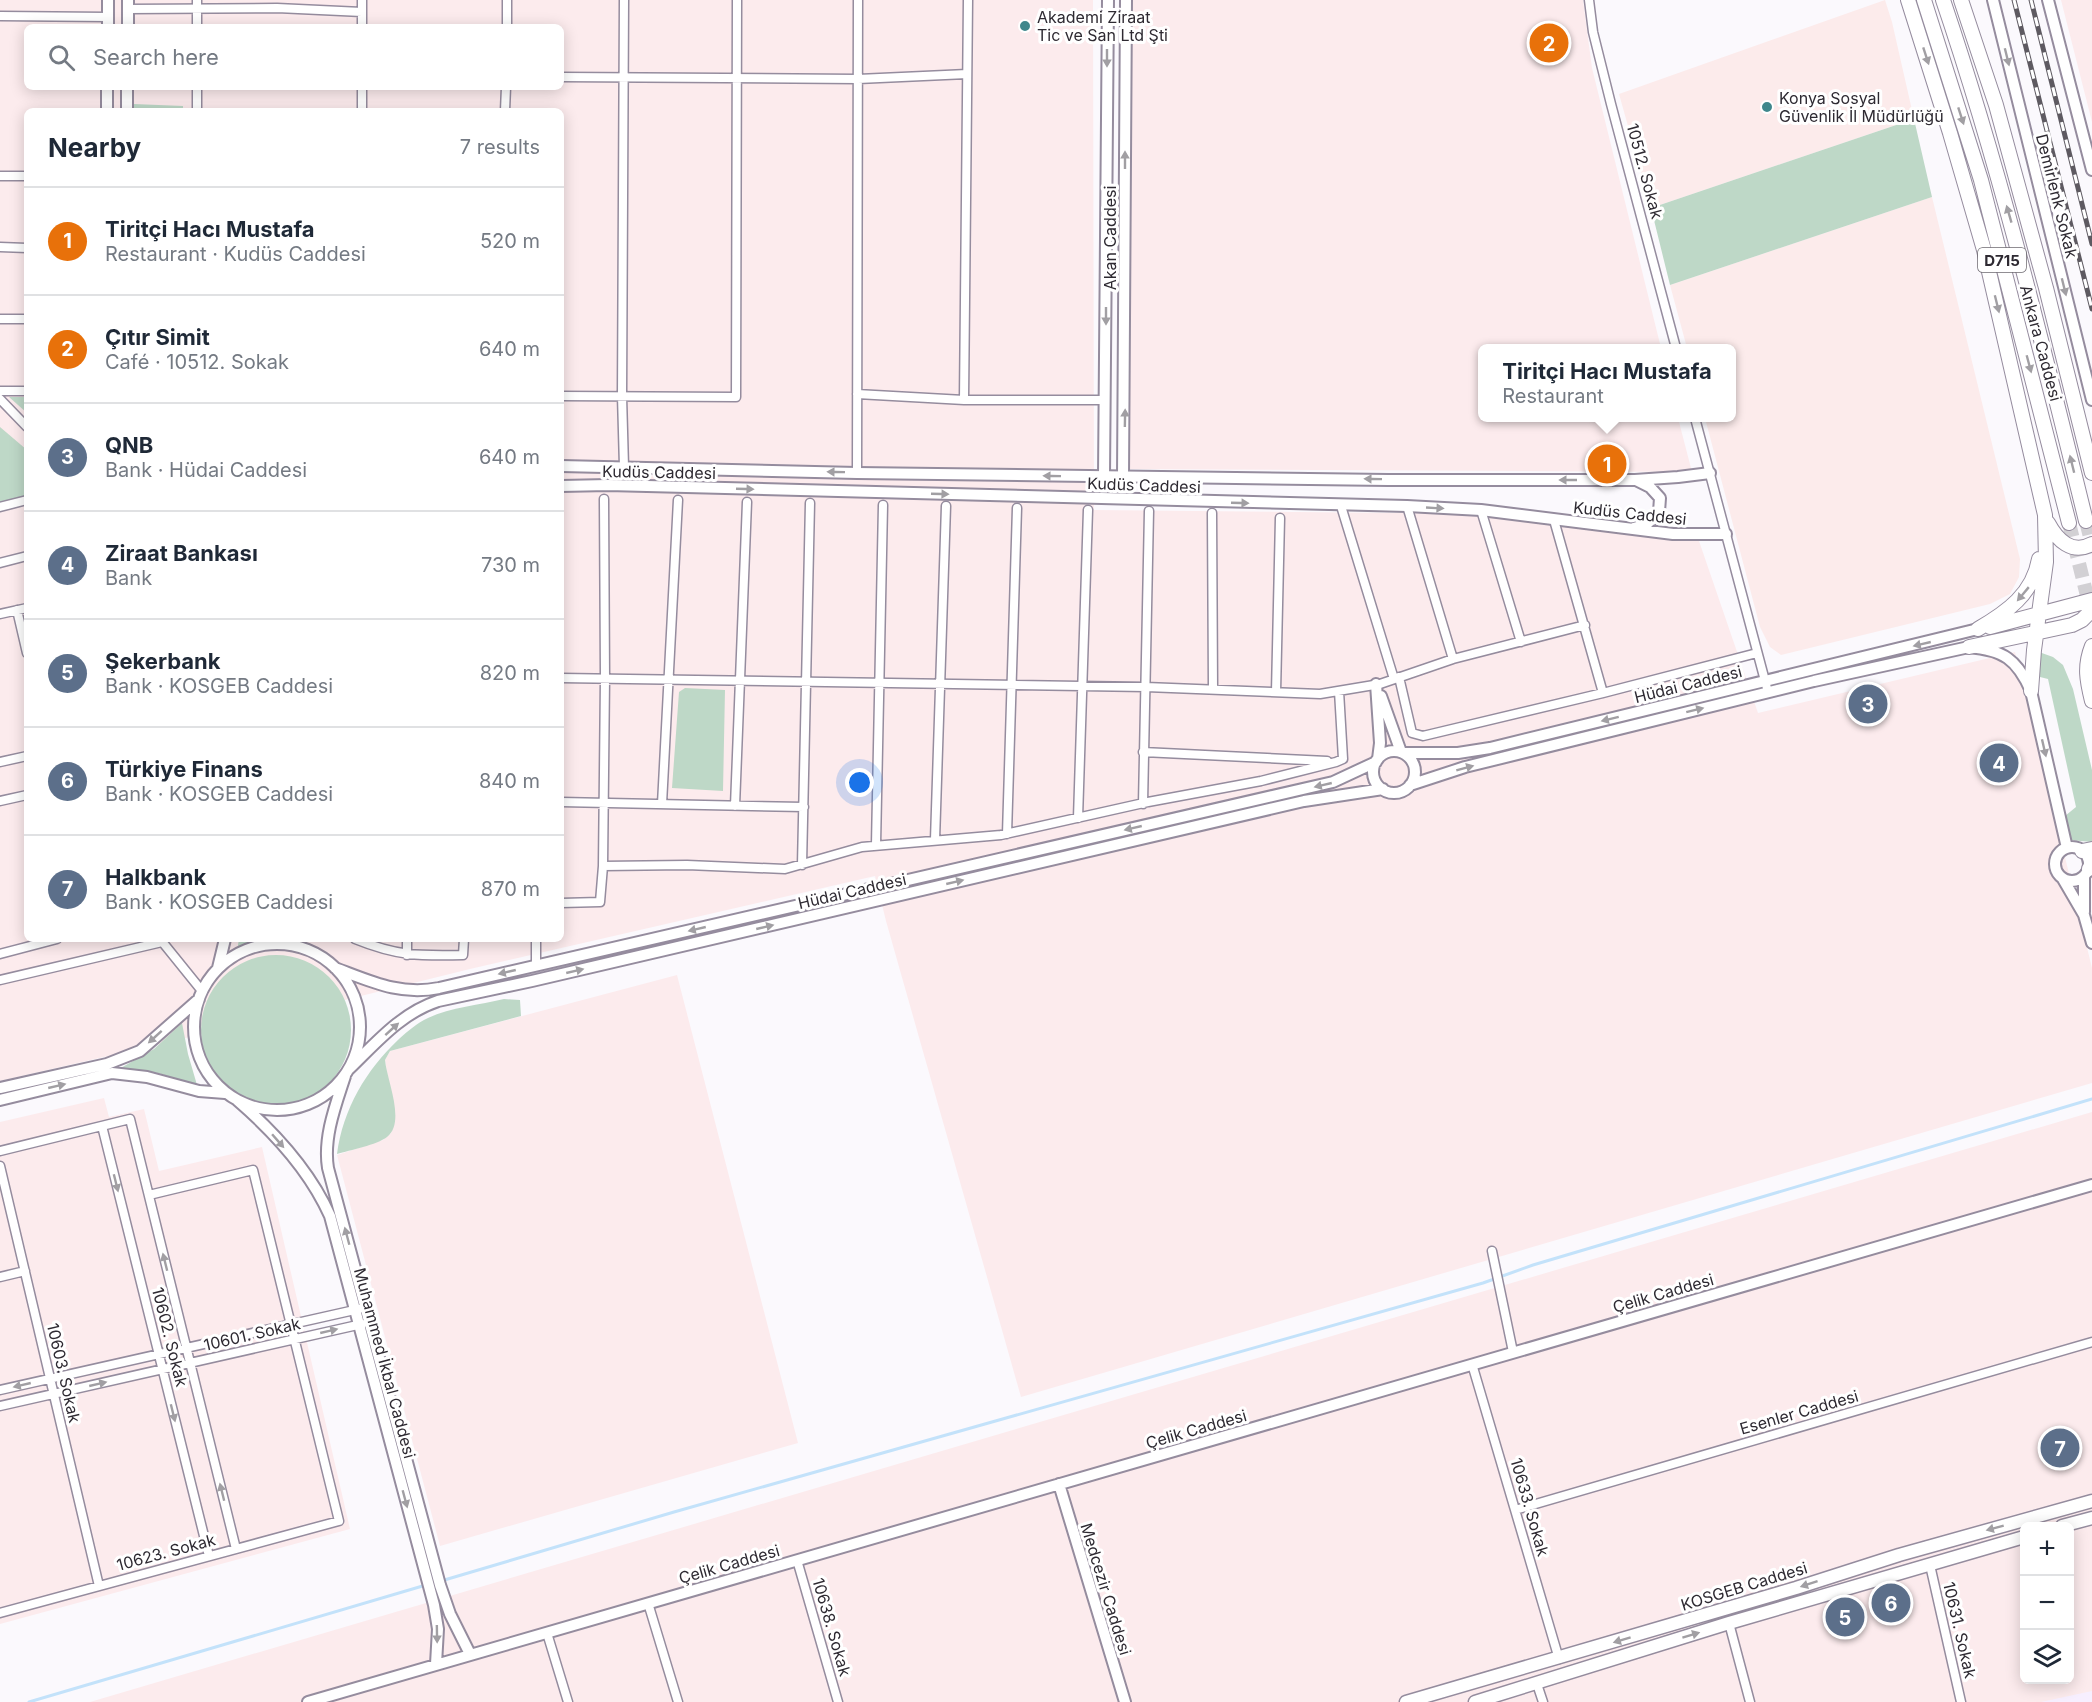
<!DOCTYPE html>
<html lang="en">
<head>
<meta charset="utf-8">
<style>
  :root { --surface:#fff; --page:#f2f2f3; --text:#1f2937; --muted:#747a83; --line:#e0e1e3; --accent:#b45309 }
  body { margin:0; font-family:Inter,sans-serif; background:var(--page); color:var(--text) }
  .controls { position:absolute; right:18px; bottom:18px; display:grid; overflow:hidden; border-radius:9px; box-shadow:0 3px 15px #0003 }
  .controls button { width:54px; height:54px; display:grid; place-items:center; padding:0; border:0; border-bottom:2px solid var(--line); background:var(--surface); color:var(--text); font:30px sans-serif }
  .you { position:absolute; left:860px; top:783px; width:21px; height:21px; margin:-15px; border:4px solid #fff; border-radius:50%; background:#1a73e8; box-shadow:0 0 0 9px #1a73e833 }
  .badge { display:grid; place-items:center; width:39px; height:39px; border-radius:50%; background:var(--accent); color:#fff; font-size:20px; font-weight:700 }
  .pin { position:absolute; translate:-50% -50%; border:3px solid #fff; box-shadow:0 2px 6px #0006 }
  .popup { position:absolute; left:1478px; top:344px; width:258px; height:78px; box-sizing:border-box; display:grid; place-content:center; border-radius:9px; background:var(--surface); filter:drop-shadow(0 2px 4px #0005); font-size:20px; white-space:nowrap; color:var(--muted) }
  .popup b { font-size:22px; color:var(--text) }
  .popup::after { content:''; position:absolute; left:50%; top:100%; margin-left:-12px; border:12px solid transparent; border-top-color:var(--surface) }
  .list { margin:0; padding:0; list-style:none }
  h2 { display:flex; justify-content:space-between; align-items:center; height:78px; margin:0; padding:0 24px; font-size:26px }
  h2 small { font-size:20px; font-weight:400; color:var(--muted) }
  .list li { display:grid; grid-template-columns:39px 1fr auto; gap:18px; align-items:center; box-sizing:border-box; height:108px; padding:0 24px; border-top:2px solid var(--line) }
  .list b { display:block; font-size:22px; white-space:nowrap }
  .list p { margin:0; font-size:20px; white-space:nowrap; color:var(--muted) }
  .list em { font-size:20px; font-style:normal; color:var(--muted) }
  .icon { flex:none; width:33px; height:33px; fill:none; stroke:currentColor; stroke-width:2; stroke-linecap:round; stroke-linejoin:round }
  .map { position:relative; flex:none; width:2092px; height:1702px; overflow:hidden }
  .search { position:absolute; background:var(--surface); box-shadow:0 3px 15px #0003; left:24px; top:24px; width:540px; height:66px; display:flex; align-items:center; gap:15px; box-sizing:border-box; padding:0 21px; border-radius:9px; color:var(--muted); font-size:22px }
  .panel { position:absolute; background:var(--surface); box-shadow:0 3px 15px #0003; left:24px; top:108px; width:540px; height:834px; border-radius:9px }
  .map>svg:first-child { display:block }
</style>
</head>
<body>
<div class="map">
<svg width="2092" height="1702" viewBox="0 0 2092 1702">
  <rect width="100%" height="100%" fill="#fbf9fd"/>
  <path fill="#fcebeb" d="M1885 0 1892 22 1914 119 1651 208 1619 94Z
    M1932 197 2020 559 2019 577 2010 594 1990 604 1781 655 1770 647 1760 627 1705 418H1732V348H1687L1670 285Z"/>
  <path fill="#fcebed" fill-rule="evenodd" d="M0 0H1093L1094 510 1502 514 1699 541 1758 713 2015 652 2092 968V1083L1021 1397 886 921 875 876 470 969 272 1018 0 1081ZM27 27H561V87H27ZM27 111H561V939H27Z
    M1131 0H1583L1592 68 1661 348H1482V418H1678L1692 472 1129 469Z
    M2061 0H2092V122Z
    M677 975 798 1443 440 1546 337 1155 383 1140 391 1133 395 1120 385 1060 390 1051Z
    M104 1098 109 1117 144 1109 159 1171 262 1147 350 1529 0 1624V1122Z
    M2092 1112V1702H90ZM2024 1526H2070V1680H2024Z"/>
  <path fill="#f7efff" d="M2092 1691V1702H2041Z"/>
  <path fill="#bed8c7" d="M134 104 183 106V111H134Z
    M1914 119 1932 197 1670 285 1651 208Z
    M9 397H27V413Z
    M0 427 27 450V497L0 504Z
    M2039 652 2053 657 2063 665 2073 689 2092 770V842L2069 840 2065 816 2076 807 2048 679 2036 676Z
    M685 688 725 690 723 791 672 788 679 692Z
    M239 939H288L292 942 265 943 237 951Z
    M201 1030a75 75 0 1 1 150 0a75 75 0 1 1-150 0Z
    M504 999 520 1000 521 1016 390 1051 385 1060C387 1081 406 1122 387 1137 377 1145 350 1150 337 1154 343 1109 366 1070 399 1039 408 1031 417 1023 428 1018 451 1007 480 1005 504 999Z
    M182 1023 188 1054 197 1085 158 1073 119 1069 154 1049Z"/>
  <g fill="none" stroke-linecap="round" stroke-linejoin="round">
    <path stroke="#c3e2fa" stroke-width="3" d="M441 1581 674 1512 1483 1283 1533 1265 2092 1099
      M29 1702 426 1585"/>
    <path stroke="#d2d0d4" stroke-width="14" stroke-dasharray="14 7" stroke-linecap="butt" d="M2086 521 2092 545
      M2069 523 2091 612"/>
    <g stroke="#958c9e" stroke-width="11">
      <path id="minor" d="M624 0 622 396 624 467
        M1589 0 1593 32 1611 104 1676 348
        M128 9 277 8 362 12
        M0 16 108 17
        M197 27V0
        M362 27V0
        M507 27V0
        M561 77 858 79 967 74
        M197 111V87
        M362 111V87
        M505 111 506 87
        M0 176H27
        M0 247 27 248
        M0 319H27
        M0 391H27
        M857 394 964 400H1105
        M561 396 736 397 737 0
        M0 399 27 427
        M964 400 968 0
        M1695 418 1768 692
        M857 473 858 0
        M1341 506 1394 679
        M1407 506 1453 659
        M0 507 27 500
        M1481 510 1521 642
        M1212 513 1213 689
        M1554 520 1603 693
        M0 563 27 556
        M17 610 27 653
        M0 614 27 608
        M1399 677 1412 733 1423 736 1603 693 1757 653
        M561 678 1146 687 1320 694 1380 684 1453 659 1585 625
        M1276 692 1280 518
        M1143 752 1327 761
        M0 762 27 756
        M0 801 27 795
        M561 802 804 807
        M662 804 678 500
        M1143 804 1149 511
        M735 806 747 502
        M1078 818 1088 510
        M1007 834 1017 508
        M935 840 946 506
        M876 845 883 505
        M802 865 810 503
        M603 866 605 678 604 499
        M561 903 600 902 603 866 687 865 785 869 862 847 1001 835 1148 802 1261 781 1336 762 1343 759 1339 691
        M160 939 202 991
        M355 939C397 956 418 956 463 955L464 939
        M407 939V955
        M536 939V966
        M0 954 57 939
        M0 980 162 942
        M102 1126 209 1556
        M0 1151 130 1119 236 1549
        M0 1166 99 1586
        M1492 1251 1513 1352
        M0 1277 25 1271
        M1472 1364 1559 1659
        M0 1390 359 1309
        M0 1406 362 1324
        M1515 1510 2092 1342
        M797 1560 838 1702
        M1930 1565 1961 1702
        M648 1603 678 1702
        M0 1613 339 1521 253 1170 149 1195
        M1729 1623 1750 1702
        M547 1633 568 1702
        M1537 1684 1543 1702"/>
    </g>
    <g stroke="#958c9e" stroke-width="14">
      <path id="tertiary" d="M1993 0 2092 400
        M2048 0 2092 170
        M108 27V0
        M128 27V0
        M107 111V87
        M127 111V87
        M561 466 857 473 1388 480H1635L1678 477 1710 473
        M1104 476 1108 0
        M1123 477 1126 0
        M561 486 608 485 1407 506 1481 510 1673 534H1726
        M1634 528 1647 524 1659 512 1660 498 1650 487 1636 480
        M1376 684 1380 743 1378 759
        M1381 696 1401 752
        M1373 772a21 21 0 1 1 42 0a21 21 0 1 1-42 0Z
        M1403 753H1458L1490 748 1978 629
        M1410 785 1465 767 1814 681 1969 647C2003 650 2017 659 2031 691L2067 848
        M2055 864a17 17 0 1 1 34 0a17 17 0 1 1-34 0Z
        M2063 879 2084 915 2092 943
        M2084 912V876
        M194 1027a83 83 0 1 1 166 0a83 83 0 1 1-166 0Z
        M218 968 225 939
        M335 968C370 981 400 996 439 988L1333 782 1376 762
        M349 1069C376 1043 401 1013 438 1001L532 981 1304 801 1383 789
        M345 1076C336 1104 323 1137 328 1168L440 1585 450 1614 470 1654
        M0 1088 107 1064 140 1051 199 999
        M0 1100 112 1073 147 1077 199 1091 225 1093
        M237 1100C273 1131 310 1171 330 1216L434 1605 438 1629 436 1664
        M1059 1484 1125 1702
        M308 1702 2092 1185"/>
    </g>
    <g stroke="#958c9e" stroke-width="15">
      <path id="secondary" d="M2062 1526 2092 1518
        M1406 1702 1796 1588 1899 1555 2092 1501
        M1475 1702 1729 1623 2024 1537"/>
    </g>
    <g stroke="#958c9e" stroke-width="16">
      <path id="trunk" d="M1908 0 1950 133 1984 250 2045 515 2046 562 2034 650 2031 691
        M1924 0 1981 180 2069 523
        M1943 0C2001 171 2043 346 2086 521
        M1961 0 1996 105 2046 288 2092 473
        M2048 523C2057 540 2072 555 2092 544
        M1990 627 2092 600
        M1978 629C2007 612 2033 594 2039 559
        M2092 646C2084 666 2087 681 2092 701
        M1969 647 2072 625 2082 620 2092 610
        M2082 851 2092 849
        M2089 869 2092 865"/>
    </g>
    <use href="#minor" stroke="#fff" stroke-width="8"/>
    <use href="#tertiary" stroke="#fff" stroke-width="10"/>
    <use href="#secondary" stroke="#fff" stroke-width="12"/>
    <use href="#trunk" stroke="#fff" stroke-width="14"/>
    <g stroke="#5e5a61" stroke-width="5">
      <path id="rail" d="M2014 0 2092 309
        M2031 0 2092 244"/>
    </g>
    <use href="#rail" stroke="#fff" stroke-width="3" stroke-dasharray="9" stroke-linecap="butt"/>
  </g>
  <defs><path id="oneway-solid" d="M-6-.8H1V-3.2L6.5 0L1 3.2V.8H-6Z" transform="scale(1.5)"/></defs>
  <g fill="#a19fa3">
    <use href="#oneway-solid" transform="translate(1926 56) rotate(72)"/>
    <use href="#oneway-solid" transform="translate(2007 57) rotate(76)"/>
    <use href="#oneway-solid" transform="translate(1107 58) rotate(90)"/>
    <use href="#oneway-solid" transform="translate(1961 116) rotate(72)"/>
    <use href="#oneway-solid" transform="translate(1125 160) rotate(-90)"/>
    <use href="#oneway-solid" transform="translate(2009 214) rotate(-106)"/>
    <use href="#oneway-solid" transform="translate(2064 287) rotate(76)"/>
    <use href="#oneway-solid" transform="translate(1997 304) rotate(76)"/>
    <use href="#oneway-solid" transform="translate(1106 316) rotate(90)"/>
    <use href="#oneway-solid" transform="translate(2029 364) rotate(75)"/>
    <use href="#oneway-solid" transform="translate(1125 418) rotate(-89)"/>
    <use href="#oneway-solid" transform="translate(2072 464) rotate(-104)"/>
    <use href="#oneway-solid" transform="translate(836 472) rotate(-179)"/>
    <use href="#oneway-solid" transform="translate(1052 476) rotate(-179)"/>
    <use href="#oneway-solid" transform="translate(1373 479) rotate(-179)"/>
    <use href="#oneway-solid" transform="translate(1568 480) rotate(-180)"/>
    <use href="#oneway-solid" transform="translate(745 489) rotate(2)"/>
    <use href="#oneway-solid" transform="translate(940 494) rotate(2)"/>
    <use href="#oneway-solid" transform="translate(1240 503) rotate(2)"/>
    <use href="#oneway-solid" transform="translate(1435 508) rotate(3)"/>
    <use href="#oneway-solid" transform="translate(2023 594) rotate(130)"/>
    <use href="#oneway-solid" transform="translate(1922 644) rotate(167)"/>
    <use href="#oneway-solid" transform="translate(1695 710) rotate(-14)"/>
    <use href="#oneway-solid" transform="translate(1610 719) rotate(166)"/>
    <use href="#oneway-solid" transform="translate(2044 748) rotate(77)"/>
    <use href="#oneway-solid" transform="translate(1465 768) rotate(-15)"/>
    <use href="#oneway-solid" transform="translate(1323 785) rotate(167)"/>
    <use href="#oneway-solid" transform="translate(1133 828) rotate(167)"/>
    <use href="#oneway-solid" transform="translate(955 882) rotate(-13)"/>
    <use href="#oneway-solid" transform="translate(765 927) rotate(-13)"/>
    <use href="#oneway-solid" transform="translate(697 929) rotate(167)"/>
    <use href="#oneway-solid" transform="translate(575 971) rotate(-13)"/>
    <use href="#oneway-solid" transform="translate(507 972) rotate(167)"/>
    <use href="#oneway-solid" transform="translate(392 1029) rotate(-42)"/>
    <use href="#oneway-solid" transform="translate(155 1037) rotate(138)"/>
    <use href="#oneway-solid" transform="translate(57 1086) rotate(-13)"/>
    <use href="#oneway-solid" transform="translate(278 1141) rotate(49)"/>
    <use href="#oneway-solid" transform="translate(116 1183) rotate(76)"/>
    <use href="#oneway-solid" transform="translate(347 1236) rotate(-105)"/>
    <use href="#oneway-solid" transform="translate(165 1262) rotate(-104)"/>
    <use href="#oneway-solid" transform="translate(329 1331) rotate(-13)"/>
    <use href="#oneway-solid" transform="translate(98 1384) rotate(-13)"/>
    <use href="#oneway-solid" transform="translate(22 1385) rotate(167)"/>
    <use href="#oneway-solid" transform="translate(173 1413) rotate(76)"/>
    <use href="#oneway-solid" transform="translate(222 1492) rotate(-104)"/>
    <use href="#oneway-solid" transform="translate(405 1499) rotate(75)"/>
    <use href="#oneway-solid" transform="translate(1995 1528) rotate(165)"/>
    <use href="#oneway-solid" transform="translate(1809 1584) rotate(162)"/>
    <use href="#oneway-solid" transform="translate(437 1634) rotate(89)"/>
    <use href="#oneway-solid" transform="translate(1691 1635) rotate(-17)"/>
    <use href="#oneway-solid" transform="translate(1622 1640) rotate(163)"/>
  </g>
  <g fill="#3f878c" stroke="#fff" stroke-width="2">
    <circle cx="1025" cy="26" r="6"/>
    <circle cx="1767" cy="107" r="6"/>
  </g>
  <g text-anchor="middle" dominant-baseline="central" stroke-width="6" stroke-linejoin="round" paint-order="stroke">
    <rect fill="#fff" stroke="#6d6a70" stroke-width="1.5" x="1978" y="248" width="48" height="24" rx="4.5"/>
    <g font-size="15" font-weight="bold" fill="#2e2a32">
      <text x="2002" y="260">D715</text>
    </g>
    <g font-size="16" fill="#2e2a32" stroke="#fff" text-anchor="start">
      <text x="1037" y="17">Akademi Ziraat<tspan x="1037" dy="18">Tic ve San Ltd Şti</tspan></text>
      <text x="1779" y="98">Konya Sosyal<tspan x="1779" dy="18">Güvenlik İl Müdürlüğü</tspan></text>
    </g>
    <g font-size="16" fill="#2e2a32" stroke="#fff">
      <text transform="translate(1645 171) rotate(75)">10512. Sokak</text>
      <text transform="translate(2057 196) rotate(76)">Demirlenk Sokak</text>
      <text transform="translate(1110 238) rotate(-90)">Akan Caddesi</text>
      <text transform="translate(2041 343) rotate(75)">Ankara Caddesi</text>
      <text transform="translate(659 472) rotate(1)">Kudüs Caddesi</text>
      <text transform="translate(1144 485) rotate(2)">Kudüs Caddesi</text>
      <text transform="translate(1630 513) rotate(6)">Kudüs Caddesi</text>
      <text transform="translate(1688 684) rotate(-14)">Hüdai Caddesi</text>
      <text transform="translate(852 891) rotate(-13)">Hüdai Caddesi</text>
      <text transform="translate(1663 1293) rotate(-16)">Çelik Caddesi</text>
      <text transform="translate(252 1334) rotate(-13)">10601. Sokak</text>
      <text transform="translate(170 1337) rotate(76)">10602. Sokak</text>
      <text transform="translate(385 1363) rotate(75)">Muhammed İkbal Caddesi</text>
      <text transform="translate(64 1373) rotate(77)">10603. Sokak</text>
      <text transform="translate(1799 1412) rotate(-16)">Esenler Caddesi</text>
      <text transform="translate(1196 1429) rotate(-16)">Çelik Caddesi</text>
      <text transform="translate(1530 1507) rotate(74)">10633. Sokak</text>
      <text transform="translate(166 1552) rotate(-15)">10623. Sokak</text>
      <text transform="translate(729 1564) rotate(-16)">Çelik Caddesi</text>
      <text transform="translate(1744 1586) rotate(-17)">KOSGEB Caddesi</text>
      <text transform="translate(1106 1589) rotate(73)">Medcezir Caddesi</text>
      <text transform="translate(832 1627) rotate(74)">10638. Sokak</text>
      <text transform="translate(1960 1630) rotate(77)">10631. Sokak</text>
    </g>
  </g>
</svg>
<div class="controls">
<button>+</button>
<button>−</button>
<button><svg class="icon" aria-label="layers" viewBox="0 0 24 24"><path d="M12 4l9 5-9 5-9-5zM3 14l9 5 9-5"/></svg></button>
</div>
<div class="you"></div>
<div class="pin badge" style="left:1607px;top:464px;background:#e8710a">1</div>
<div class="popup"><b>Tiritçi Hacı Mustafa</b>Restaurant</div>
<div class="pin badge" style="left:1549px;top:43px;background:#e8710a">2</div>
<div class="pin badge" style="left:1868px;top:704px;background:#5c6f8a">3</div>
<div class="pin badge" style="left:1999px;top:763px;background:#5c6f8a">4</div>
<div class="pin badge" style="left:1845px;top:1617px;background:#5c6f8a">5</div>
<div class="pin badge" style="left:1891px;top:1603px;background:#5c6f8a">6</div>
<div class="pin badge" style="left:2060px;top:1448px;background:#5c6f8a">7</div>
<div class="search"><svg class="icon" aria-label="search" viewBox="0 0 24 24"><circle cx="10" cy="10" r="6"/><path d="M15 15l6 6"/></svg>Search here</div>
<section class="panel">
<h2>Nearby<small>7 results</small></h2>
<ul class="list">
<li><span class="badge" style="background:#e8710a">1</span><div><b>Tiritçi Hacı Mustafa</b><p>Restaurant · Kudüs Caddesi</p></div><em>520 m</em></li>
<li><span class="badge" style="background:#e8710a">2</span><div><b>Çıtır Simit</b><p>Café · 10512. Sokak</p></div><em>640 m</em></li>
<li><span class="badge" style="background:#5c6f8a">3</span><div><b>QNB</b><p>Bank · Hüdai Caddesi</p></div><em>640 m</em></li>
<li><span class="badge" style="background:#5c6f8a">4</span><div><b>Ziraat Bankası</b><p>Bank</p></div><em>730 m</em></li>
<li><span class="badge" style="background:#5c6f8a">5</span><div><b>Şekerbank</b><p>Bank · KOSGEB Caddesi</p></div><em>820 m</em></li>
<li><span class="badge" style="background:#5c6f8a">6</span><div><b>Türkiye Finans</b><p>Bank · KOSGEB Caddesi</p></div><em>840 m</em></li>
<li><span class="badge" style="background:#5c6f8a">7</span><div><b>Halkbank</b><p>Bank · KOSGEB Caddesi</p></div><em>870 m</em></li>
</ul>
</section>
</div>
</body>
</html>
